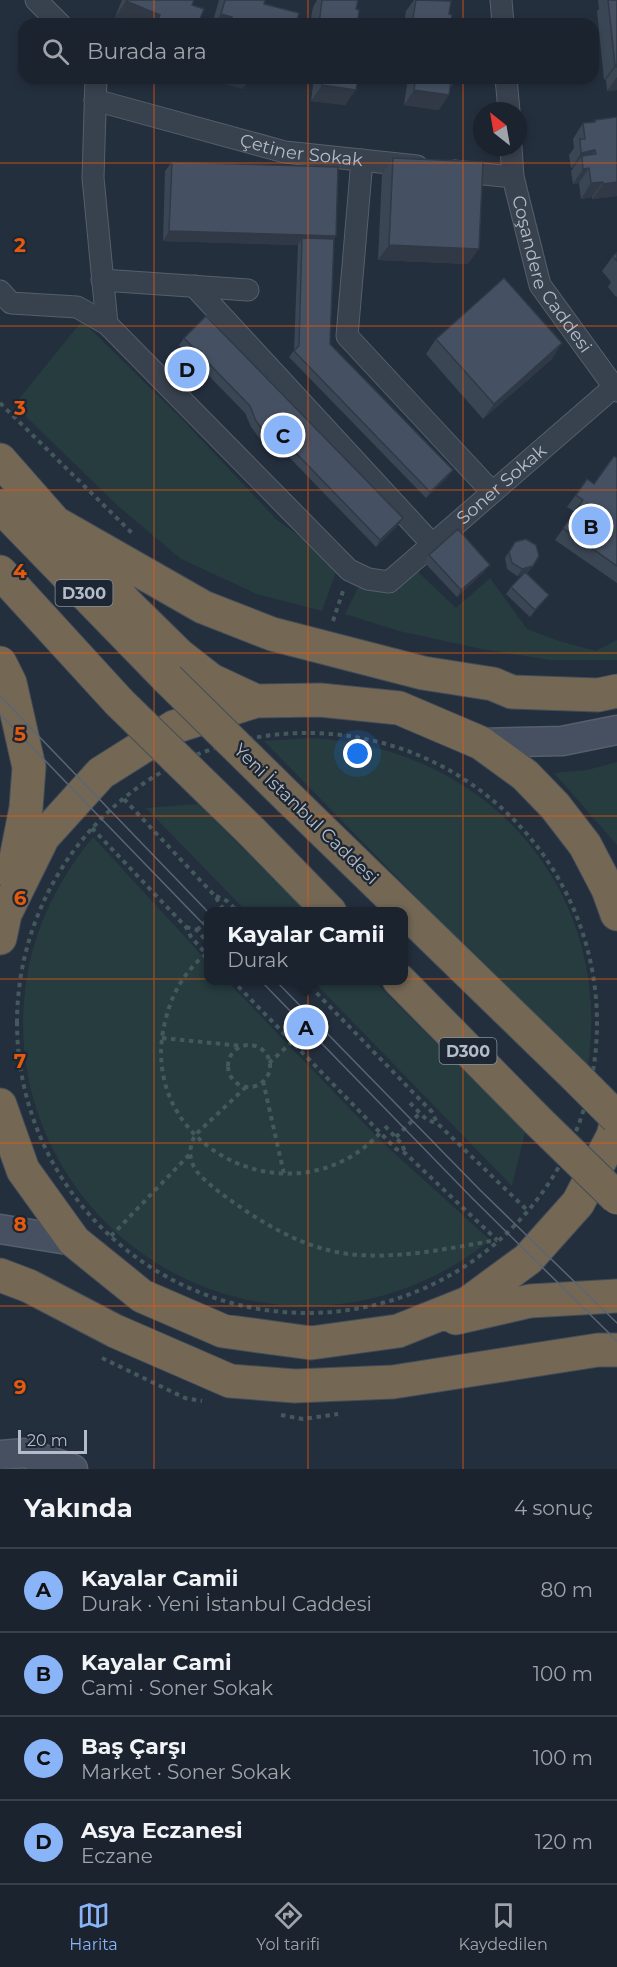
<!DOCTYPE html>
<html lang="tr">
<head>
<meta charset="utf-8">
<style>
  :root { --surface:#1b232e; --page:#242b36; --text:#f1f3f6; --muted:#a0a4aa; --line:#39404a; --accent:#8ab4f8 }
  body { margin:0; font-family:Montserrat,sans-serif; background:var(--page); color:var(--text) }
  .compass { position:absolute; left:473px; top:102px; width:54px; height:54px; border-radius:50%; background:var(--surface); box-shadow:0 3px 9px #0003; rotate:329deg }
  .scale { position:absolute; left:18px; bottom:15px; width:69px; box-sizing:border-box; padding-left:6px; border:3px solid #b4bcc9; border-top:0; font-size:16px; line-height:21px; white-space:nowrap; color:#b4bcc9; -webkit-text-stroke:4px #1d2633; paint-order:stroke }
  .you { position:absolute; left:358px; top:754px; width:21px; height:21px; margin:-15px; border:4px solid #fff; border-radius:50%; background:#1a73e8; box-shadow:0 0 0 9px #1a73e833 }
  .badge { display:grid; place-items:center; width:39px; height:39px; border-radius:50%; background:var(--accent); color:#111; font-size:20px; font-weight:700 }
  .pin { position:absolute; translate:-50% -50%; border:3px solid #fff; box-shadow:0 2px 6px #0006 }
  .popup { position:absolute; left:204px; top:907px; width:204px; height:78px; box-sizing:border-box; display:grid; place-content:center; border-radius:12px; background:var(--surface); filter:drop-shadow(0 2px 4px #0005); font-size:20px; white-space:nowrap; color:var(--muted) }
  .popup b { font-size:22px; color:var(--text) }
  .popup::after { content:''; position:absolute; left:50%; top:100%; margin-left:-12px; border:12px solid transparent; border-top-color:var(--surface) }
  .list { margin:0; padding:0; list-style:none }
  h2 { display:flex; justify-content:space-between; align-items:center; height:78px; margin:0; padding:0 24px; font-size:26px }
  h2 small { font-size:20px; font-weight:400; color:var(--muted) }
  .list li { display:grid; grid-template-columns:39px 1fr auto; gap:18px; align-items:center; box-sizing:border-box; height:84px; padding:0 24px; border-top:2px solid var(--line) }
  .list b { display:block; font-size:22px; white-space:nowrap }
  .list p { margin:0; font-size:20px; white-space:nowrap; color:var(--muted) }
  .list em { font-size:20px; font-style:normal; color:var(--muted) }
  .icon { flex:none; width:33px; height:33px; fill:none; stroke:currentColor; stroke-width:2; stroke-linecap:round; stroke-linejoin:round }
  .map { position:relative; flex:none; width:617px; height:1469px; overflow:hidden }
  .search { position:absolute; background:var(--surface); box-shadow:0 3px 9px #0003; left:18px; right:18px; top:18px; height:66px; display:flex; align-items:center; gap:15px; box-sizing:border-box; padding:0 21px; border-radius:18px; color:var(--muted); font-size:22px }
  .sheet { height:414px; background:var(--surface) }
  nav { display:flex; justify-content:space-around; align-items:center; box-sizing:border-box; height:84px; border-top:2px solid var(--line); background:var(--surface); font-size:16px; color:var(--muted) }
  nav a { display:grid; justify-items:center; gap:3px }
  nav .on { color:var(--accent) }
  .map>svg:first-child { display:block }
</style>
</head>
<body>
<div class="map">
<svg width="617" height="1469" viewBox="0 0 617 1469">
  <rect width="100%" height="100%" fill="#242f3e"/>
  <path fill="#263c3f" d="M82 321 180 417 277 520 310 544 337 569 322 611 257 594 181 559 118 506 14 405Z
    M415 569 456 608 490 578 527 629 559 641 596 651 617 640V660H550L481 649 399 631 345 614 361 582 387 594Z
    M310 738C488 746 617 893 587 1072L264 741Z
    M617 762V845L554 773 587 770Z
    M198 804 306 911H246L146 808Z
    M93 837 208 962V980L227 981 382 1142 490 1240C441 1280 379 1304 315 1306 140 1311 1 1157 26 983 34 928 58 880 93 837Z
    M313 981H374L525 1132 512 1186Z"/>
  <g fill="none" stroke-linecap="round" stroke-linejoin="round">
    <g stroke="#565f6c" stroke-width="23">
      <g id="street">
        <path d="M36 0 60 24"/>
        <path d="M501 0 503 24"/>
        <path id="s1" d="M96 78 93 178 107 324 349 570 368 579 389 582 614 387"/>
        <path d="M506 78 509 111"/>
        <path id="s2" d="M95 100 285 152 417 166"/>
        <path id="s3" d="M511 147 513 177 540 285 617 391"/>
        <path d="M362 160 347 336 492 492"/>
        <path d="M454 171 513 177"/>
        <path d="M102 280 248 290"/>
        <path d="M194 286 432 544"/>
        <path d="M0 291 11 303 77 307 107 324"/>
      </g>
    </g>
    <g stroke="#565f6c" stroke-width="31">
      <path id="secondary" d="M481 743 562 741 617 730
        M0 1229 74 1241
        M0 1455 25 1453 73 1469"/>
    </g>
    <g stroke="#434c59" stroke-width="35">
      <path id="highway" d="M0 460 125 602 179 655 211 680 256 701
        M0 506 168 679
        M54 522 203 607 272 634 423 673 493 684 512 692 598 695 617 691
        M0 572 119 702
        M0 663 10 683 29 767 26 808 13 874
        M291 800 575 1076
        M252 832 330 912
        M0 938 5 914 43 837 101 773 174 727 256 701 320 700 399 708 481 743 525 775 555 806 585 845 608 889 617 914
        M399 980 538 1121
        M0 1105 23 1170 74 1241 142 1296 223 1331 311 1343 398 1331 468 1303 528 1259 578 1203 613 1136 617 1120
        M0 1275 29 1286 115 1331 230 1381 295 1386 393 1382 598 1350H617
        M456 1318 530 1301 617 1296"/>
    </g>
    <path stroke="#44595c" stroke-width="4" stroke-dasharray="4.5 4.5" stroke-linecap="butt" d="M0 403 132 533
      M333 621 343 591
      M17 1023a290 290 0 1 1 580 0a290 290 0 1 1-580 0Z
      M124 799 215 896 225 912
      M92 828 186 927 191 937 208 956
      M216 896 227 901 238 912
      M186 927 197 930 208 943
      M197 930 208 919
      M206 954C186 970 172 993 166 1018 131 1145 292 1227 380 1133
      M232 980 396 1149 405 1153 497 1240
      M304 980 432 1112 437 1123 527 1210
      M162 1038 242 1046
      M228 1066a21 21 0 1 1 42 0a21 21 0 1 1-42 0Z
      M269 1063 292 1042
      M263 1081 284 1174
      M246 1087 195 1135C182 1162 198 1175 218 1191 259 1222 307 1252 359 1255 405 1258 451 1248 497 1240
      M410 1103 427 1120 436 1123
      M385 1126 402 1144 405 1152
      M396 1137 420 1113
      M111 1236 189 1155
      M102 1358 185 1398 202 1401
      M281 1415 303 1419 338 1414"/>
    <use href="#street" stroke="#38414e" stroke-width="21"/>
    <use href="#secondary" stroke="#465061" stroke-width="28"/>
    <use href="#highway" stroke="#746855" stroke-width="33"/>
    <path stroke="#5a6575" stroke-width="1.5" d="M0 696 208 912
      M0 714 208 929
      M260 980 472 1198 617 1341
      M275 980 480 1190 617 1323"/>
    <g stroke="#434c59" stroke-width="35" stroke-linecap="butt">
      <path id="highway-bridge" d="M168 679 291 800
        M119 702 252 832
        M575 1076 617 1118
        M538 1121 617 1198"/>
    </g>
    <use href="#highway-bridge" stroke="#746855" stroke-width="33"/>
  </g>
  <path fill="#3b4654" d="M122 0H194L192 5 198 24H134L115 17Z
    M219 0H265L264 4 296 24H212Z
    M317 0H358L356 9 358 19 393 24H310L313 7Z
    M414 0H445L449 14 451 24H404L406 11Z
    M598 0H617V90L607 91 606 80H604L597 11 599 9Z
    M314 78H361L345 105 311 101Z
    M408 78H461L459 80H455L439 110 404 105Z
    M595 120 617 196 592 199V197L581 199 579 183 573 184 571 171 574 167 571 168 569 155 574 148 573 139 583 123 593 122Z
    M393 158 468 264 378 260 382 174Z
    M172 162 336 236 334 239 330 344 448 477 426 498 289 357 294 350 298 245 163 241 165 171Z
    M617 252V296L616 297 608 287 611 282 602 271 613 256Z
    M184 338 403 518 398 525 376 547 287 455 277 452 261 440 251 427 245 413 179 345Z
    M436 339 552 359 483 419 426 354Z
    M617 458V583L555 540 575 512 567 507 587 479 594 484Z
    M515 542 528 573H527L549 595 544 601 530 617 506 594 511 587 524 574 517 576 507 569 505 558Z
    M429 555 485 571 457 597 424 562Z"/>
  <path fill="#303945" d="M126 1 160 15 154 24H134L115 17Z
    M221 14 232 17 228 24H214Z
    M615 65H617L606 80H604Z
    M617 77V90L607 91Z
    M210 78H250L243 89 209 80Z
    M358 78H361L353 90H356L345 105 311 101 322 85Z
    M451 82 454 83 446 94 449 95 439 110 404 105 414 90Z
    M595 150 584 166 582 156 574 167 571 168 581 153Z
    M589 168 579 183 573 184 583 169Z
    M603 182 592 197 581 199 591 183Z
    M617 182V196L592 199 603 184Z
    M169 231 336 236 329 246 302 238 298 245 163 241Z
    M389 245 479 249 468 264 378 260Z
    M562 343 552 359 483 419 494 404Z
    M282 445 292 449 287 455 277 452Z
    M453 470 448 477 426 498 430 492Z
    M403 518 398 525 376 547 380 540Z
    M490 565 485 571 457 597 461 590Z
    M533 566 528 573 517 576 522 569Z
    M549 595 544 601 530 617 535 610Z"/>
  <path fill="#455162" stroke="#303945" stroke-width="1.5" d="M127 0H194L192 5 204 9 198 24H156L160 15 126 1Z
    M225 0H265L264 4 299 13 296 24H231L232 17 221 14Z
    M322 0H358L356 9 359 10 358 19 393 24H319Z
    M416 0 451 1 449 14 452 15 451 24H412Z
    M608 0H617V68V65H615Z
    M323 78H358L356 90 322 85Z
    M416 78H455L454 83 451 82 449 95 414 90Z
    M617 117V182L603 184V182L591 183 589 168 583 169 582 156 596 154 595 150 581 153 580 139H585L583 123 595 122V120Z
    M393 158 483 162 479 249 389 245Z
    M172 162 338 167 336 236 169 231Z
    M302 238 334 239 330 344 453 470 430 492 294 351 299 346Z
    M617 253V261L613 256Z
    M504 278 562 343 494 404 436 339Z
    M206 316 403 518 380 540 292 449 282 445 265 433 256 421 250 406 184 338Z
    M614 456 617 458V566L563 528 583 500 576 495 587 479 594 484Z
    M458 529 490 565 461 590 429 555Z
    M526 539 536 545 539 556 533 566 522 569 512 563 509 552 515 542Z
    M525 572 549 595 535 610 511 587Z"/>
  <path fill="none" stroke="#e8590c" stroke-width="1.5" stroke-opacity="0.55" d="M154 0V24M308 0V24M463 0V24M154 78V1469M308 78V1469M463 78V1469M0 163H617M0 326H617M0 490H617M0 653H617M0 816H617M0 979H617M0 1143H617M0 1306H617"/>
  <g text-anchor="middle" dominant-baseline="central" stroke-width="4.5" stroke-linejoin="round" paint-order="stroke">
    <g fill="#1d2633" stroke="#878f9c" stroke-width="1.5">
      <rect x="55.5" y="580" width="57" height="26" rx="4.5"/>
      <rect x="439.5" y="1038" width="57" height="26" rx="4.5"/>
    </g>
    <g font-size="16" font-weight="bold" fill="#b4bcc9">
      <text x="84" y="593">D300</text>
      <text x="468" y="1051">D300</text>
    </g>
    <g font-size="18" fill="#b4bcc9" stroke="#1d2633">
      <text stroke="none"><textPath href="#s2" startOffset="213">Çetiner Sokak</textPath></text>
      <text stroke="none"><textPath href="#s3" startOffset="136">Coşandere Caddesi</textPath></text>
      <text stroke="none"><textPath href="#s1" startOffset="783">Soner Sokak</textPath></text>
      <text transform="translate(306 814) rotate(44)">Yeni İstanbul Caddesi</text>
    </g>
  </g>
  <g font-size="20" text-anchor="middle" font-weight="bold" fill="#e8590c" stroke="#1d2633" stroke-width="4.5" stroke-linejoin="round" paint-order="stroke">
    <text x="20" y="252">2</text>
    <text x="20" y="415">3</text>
    <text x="20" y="578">4</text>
    <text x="20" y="741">5</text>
    <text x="20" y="905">6</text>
    <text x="20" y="1068">7</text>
    <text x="20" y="1231">8</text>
    <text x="20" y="1394">9</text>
  </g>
</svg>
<svg class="compass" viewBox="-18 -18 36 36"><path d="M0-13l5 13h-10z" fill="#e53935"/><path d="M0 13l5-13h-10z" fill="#a0a4aa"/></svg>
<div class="scale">20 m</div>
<div class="you"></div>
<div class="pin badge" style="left:306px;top:1027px">A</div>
<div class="popup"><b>Kayalar Camii</b>Durak</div>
<div class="pin badge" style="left:591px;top:526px">B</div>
<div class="pin badge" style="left:283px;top:435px">C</div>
<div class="pin badge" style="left:187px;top:369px">D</div>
<div class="search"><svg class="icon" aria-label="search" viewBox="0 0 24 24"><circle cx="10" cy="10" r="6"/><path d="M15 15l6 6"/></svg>Burada ara</div>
</div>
<section class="sheet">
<h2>Yakında<small>4 sonuç</small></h2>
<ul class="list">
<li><span class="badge">A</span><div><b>Kayalar Camii</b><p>Durak · Yeni İstanbul Caddesi</p></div><em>80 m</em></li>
<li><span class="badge">B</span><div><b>Kayalar Cami</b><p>Cami · Soner Sokak</p></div><em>100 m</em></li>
<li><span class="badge">C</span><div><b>Baş Çarşı</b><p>Market · Soner Sokak</p></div><em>100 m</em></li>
<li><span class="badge">D</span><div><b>Asya Eczanesi</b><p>Eczane</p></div><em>120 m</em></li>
</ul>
</section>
<nav>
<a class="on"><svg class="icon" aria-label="map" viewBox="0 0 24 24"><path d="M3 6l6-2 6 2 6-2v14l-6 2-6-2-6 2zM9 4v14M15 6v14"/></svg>Harita</a>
<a><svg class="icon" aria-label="directions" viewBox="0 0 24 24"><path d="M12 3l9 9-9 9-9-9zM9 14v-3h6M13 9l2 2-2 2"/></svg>Yol tarifi</a>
<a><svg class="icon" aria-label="saved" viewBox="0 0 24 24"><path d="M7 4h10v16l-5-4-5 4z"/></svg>Kaydedilen</a>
</nav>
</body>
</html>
